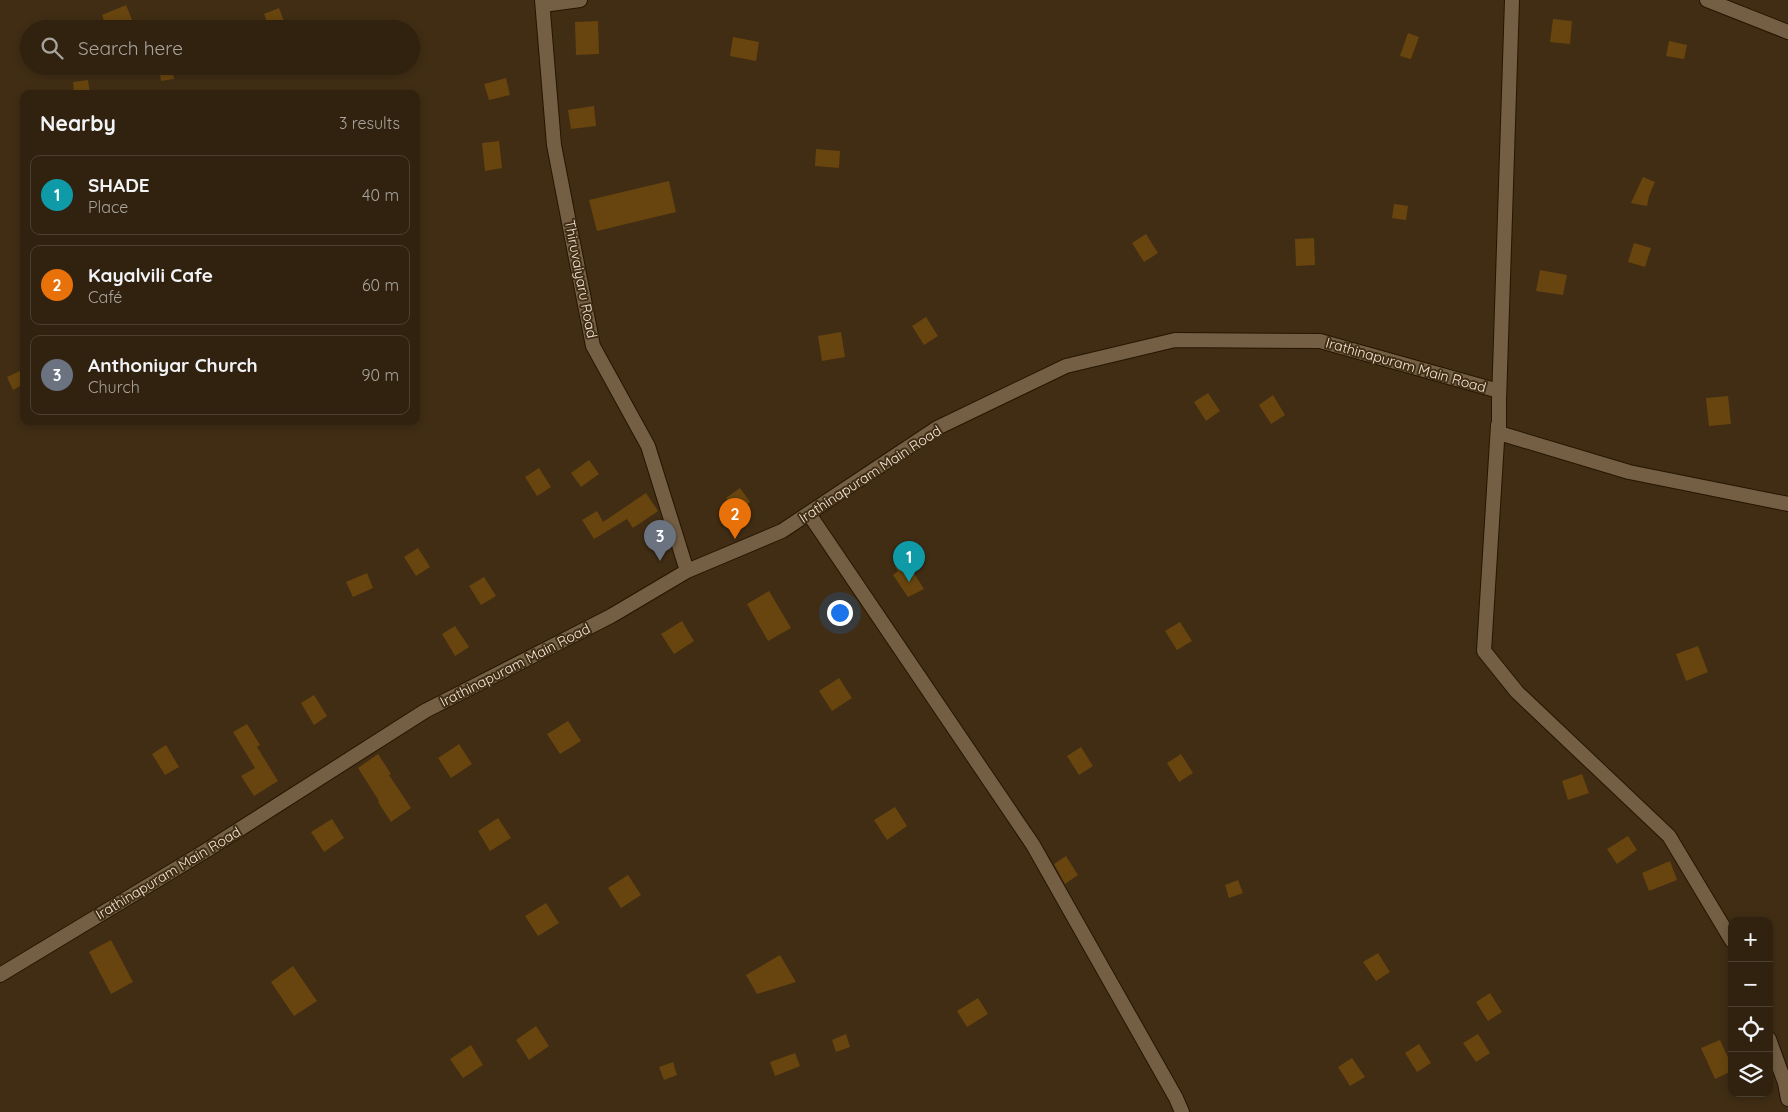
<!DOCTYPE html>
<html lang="en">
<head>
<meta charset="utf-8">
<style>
  :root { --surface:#30220f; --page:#382a18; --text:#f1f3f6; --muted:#a8a49e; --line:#4b3f2f; --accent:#ea580c }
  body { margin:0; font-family:Quicksand,sans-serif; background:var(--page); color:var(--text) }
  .controls { position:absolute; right:15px; bottom:15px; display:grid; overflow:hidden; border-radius:10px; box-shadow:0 2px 8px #0003 }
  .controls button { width:45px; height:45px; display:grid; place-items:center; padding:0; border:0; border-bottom:1px solid var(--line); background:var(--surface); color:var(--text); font:25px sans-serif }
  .you { position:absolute; left:839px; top:612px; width:18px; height:18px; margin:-12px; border:4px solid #fff; border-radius:50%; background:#1a73e8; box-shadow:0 0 0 8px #1a73e833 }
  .badge { display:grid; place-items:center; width:32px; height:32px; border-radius:50%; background:var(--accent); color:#fff; font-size:16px; font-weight:700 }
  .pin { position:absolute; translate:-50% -41px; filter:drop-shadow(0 1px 2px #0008) }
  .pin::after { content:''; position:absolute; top:26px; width:18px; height:15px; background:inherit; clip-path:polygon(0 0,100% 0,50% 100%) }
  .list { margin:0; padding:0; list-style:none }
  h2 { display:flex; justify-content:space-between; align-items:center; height:65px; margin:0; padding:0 20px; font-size:21px }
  h2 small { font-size:16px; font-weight:400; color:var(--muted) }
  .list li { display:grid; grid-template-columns:32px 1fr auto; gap:15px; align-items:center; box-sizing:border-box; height:80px; margin:0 10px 10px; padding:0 10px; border:1px solid var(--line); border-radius:10px }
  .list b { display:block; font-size:19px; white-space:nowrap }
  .list p { margin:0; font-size:16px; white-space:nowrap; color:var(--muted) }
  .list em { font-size:16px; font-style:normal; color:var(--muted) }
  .icon { flex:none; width:28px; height:28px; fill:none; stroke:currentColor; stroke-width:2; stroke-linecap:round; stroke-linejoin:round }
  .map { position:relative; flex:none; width:1788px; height:1112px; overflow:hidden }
  .search { position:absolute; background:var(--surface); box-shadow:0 2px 8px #0003; left:20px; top:20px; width:400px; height:55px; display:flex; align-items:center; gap:12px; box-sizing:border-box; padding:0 18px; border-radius:28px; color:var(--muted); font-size:19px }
  .panel { position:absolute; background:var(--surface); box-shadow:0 2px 8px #0003; left:20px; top:90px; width:400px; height:335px; border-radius:10px }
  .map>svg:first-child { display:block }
</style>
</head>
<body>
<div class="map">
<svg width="1788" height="1112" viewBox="0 0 1788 1112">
  <rect width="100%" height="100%" fill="#402d14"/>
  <path fill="#68450e" d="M126 5 133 22 116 29H107L102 15Z
    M279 8 285 24 270 29 264 14Z
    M1553 19 1572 21 1570 44 1550 42Z
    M598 21 599 54 576 55 575 22Z
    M1408 33 1419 37 1411 59 1400 56Z
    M733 37 759 42 756 61 730 56Z
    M1669 41 1687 45 1684 59 1666 56Z
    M172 67 174 79 161 81 159 69Z
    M506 78 510 95 489 100 484 84Z
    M88 80 90 94H74L73 82Z
    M594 106 596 126 571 129 568 110Z
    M499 141 502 168 485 171 482 143Z
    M816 149 840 151 839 168 815 166Z
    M1643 177 1655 182 1649 196 1647 206 1631 203Z
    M669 181 676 212 597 231 589 200Z
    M1394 204 1408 206 1406 220 1392 218Z
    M1146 234 1158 253 1144 262 1132 243Z
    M1314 238 1315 265 1296 266 1295 239Z
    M1634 243 1651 248 1645 267 1628 262Z
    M1540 270 1567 275 1563 295 1536 291Z
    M926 317 938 336 924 345 912 326Z
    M841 332 845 357 822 361 818 336Z
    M24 369V384L13 390 7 377Z
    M1208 393 1220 411 1206 421 1194 402Z
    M1273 395 1285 415 1271 424 1259 405Z
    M1728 396 1731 424 1709 426 1706 398Z
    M589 460 599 474 581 487 571 473Z
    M539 468 551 487 537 496 525 477Z
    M740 488 750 502 737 512 726 498Z
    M646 493 658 511 633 528 627 519 594 539 582 520 597 511 603 522Z
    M418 548 430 567 416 576 404 557Z
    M906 561 924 589 908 597 893 575 898 571 895 567Z
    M367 573 373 588 353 597 346 582Z
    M484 577 496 596 481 605 469 586Z
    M769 591 791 628 768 641 747 604Z
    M682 621 694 641 674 654 661 634Z
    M1180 622 1192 641 1177 650 1165 631Z
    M455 626 469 647 455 656 442 634Z
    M1698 646 1708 672 1686 681 1676 654Z
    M839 678 852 698 832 711 819 691Z
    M314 695 327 716 314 725 301 703Z
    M568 721 581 741 560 754 547 734Z
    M247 724 260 745 257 747 278 781 254 796 241 776 255 768 233 732Z
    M459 744 472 764 451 778 438 758Z
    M166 745 179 767 165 775 152 754Z
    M1081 747 1093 766 1079 775 1067 756Z
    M378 754 391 774 389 775 411 808 391 822 378 802 379 801 358 768Z
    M1181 754 1193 773 1179 782 1167 763Z
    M1582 774 1589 793 1568 800 1562 781Z
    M895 807 907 826 887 840 874 820Z
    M498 818 511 838 490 851 478 831Z
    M332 819 344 838 324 852 311 832Z
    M1628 836 1637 850 1617 864 1607 849Z
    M1066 856 1078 875 1065 884 1054 864Z
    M1670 861 1677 880 1649 891 1642 873Z
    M628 875 641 895 621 908 608 888Z
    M1238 880 1243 893 1229 898 1225 885Z
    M546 903 559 923 538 936 525 916Z
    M111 940 133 982 111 994 89 952Z
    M1378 953 1390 972 1376 981 1363 962Z
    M780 955 796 982 757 994 746 975Z
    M293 966 317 1001 294 1016 271 982Z
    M1490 993 1502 1012 1488 1021 1476 1002Z
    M978 998 988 1014 967 1027 957 1011Z
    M536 1026 549 1046 529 1060 516 1040Z
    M846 1034 850 1047 836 1052 832 1040Z
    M1478 1034 1490 1053 1476 1062 1463 1043Z
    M1720 1040 1732 1066V1071L1715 1079 1701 1048Z
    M1419 1044 1431 1063 1417 1072 1405 1053Z
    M471 1045 483 1065 463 1078 450 1059Z
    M795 1053 800 1066 775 1076 770 1062Z
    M1352 1058 1365 1077 1350 1086 1338 1067Z
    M673 1062 677 1075 664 1080 659 1067Z"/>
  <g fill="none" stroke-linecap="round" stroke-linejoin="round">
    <g stroke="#261500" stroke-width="16">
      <path id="street" d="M542 0 554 145 593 346 648 446 687 571
        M1707 0 1788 32
        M543 5 580 0
        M1499 401 1512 0
        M1498 425 1484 651 1517 692 1669 836 1732 941
        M809 514 1033 845 1176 1098 1182 1112
        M0 975 207 850 425 711 611 616 687 571 782 531 937 428 1066 366 1175 340 1320 341 1499 391V433L1629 472 1788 504
        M1769 1039 1785 1083 1788 1099"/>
    </g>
    <use href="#street" stroke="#745f44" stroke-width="14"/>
  </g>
  <g text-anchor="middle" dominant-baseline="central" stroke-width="4" stroke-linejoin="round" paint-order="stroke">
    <g font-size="14" fill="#f6e9da" stroke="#402d14">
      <text transform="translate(581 279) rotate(79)">Thiruvaiyaru Road</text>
      <text transform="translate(1406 365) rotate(16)">Irathinapuram Main Road</text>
      <text transform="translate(870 474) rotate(-33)">Irathinapuram Main Road</text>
      <text transform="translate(515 665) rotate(-27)">Irathinapuram Main Road</text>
      <text transform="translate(168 873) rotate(-31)">Irathinapuram Main Road</text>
    </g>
  </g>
</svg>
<div class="controls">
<button>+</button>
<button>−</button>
<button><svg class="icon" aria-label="locate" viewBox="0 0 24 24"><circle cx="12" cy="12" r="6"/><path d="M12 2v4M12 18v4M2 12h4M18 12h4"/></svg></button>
<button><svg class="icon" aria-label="layers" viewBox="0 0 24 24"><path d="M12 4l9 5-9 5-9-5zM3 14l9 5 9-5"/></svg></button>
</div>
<div class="you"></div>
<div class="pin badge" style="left:909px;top:582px;background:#0f9aa8">1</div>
<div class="pin badge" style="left:735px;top:539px;background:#e8710a">2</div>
<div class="pin badge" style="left:660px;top:561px;background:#6b7280">3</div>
<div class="search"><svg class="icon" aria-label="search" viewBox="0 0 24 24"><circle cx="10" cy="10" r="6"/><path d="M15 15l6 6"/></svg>Search here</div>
<section class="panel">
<h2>Nearby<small>3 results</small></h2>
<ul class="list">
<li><span class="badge" style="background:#0f9aa8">1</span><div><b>SHADE</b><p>Place</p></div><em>40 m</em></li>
<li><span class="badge" style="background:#e8710a">2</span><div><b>Kayalvili Cafe</b><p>Café</p></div><em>60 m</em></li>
<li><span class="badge" style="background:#6b7280">3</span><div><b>Anthoniyar Church</b><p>Church</p></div><em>90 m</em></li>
</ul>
</section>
</div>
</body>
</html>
